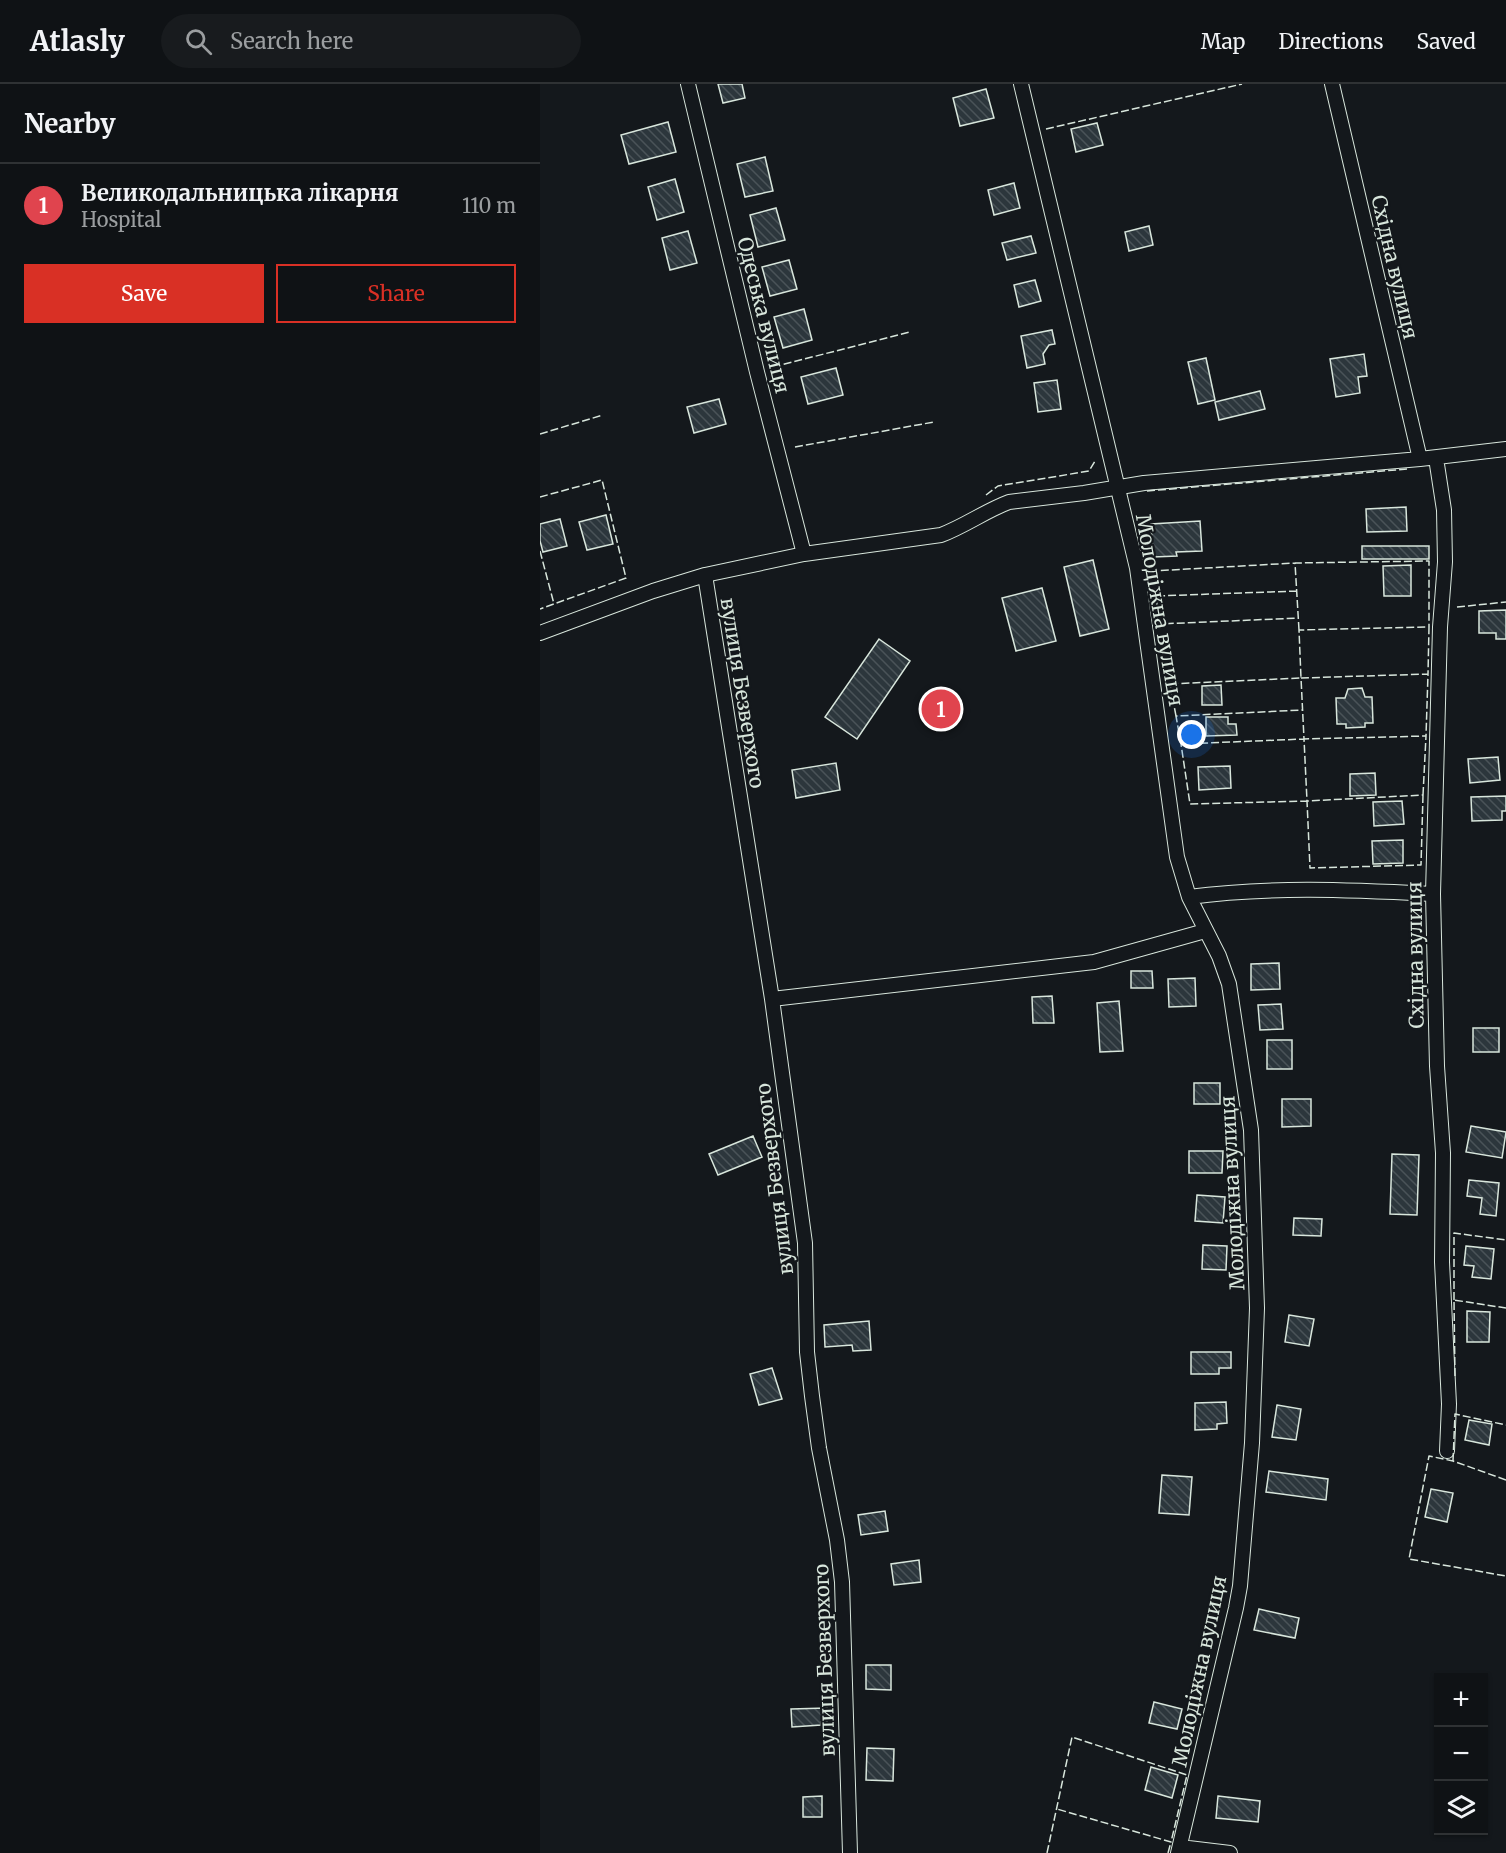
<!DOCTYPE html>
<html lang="en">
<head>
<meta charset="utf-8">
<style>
  :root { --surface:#0f1215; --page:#181b1e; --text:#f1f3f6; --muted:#9b9ea0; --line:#2f3234; --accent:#d93025 }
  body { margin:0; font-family:Merriweather,serif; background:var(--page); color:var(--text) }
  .controls { position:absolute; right:18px; bottom:18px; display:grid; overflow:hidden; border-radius:0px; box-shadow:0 2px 4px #0004 }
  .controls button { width:54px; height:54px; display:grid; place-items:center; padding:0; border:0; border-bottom:2px solid var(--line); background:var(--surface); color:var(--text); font:30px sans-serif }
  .you { position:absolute; left:652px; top:651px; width:21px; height:21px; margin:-15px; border:4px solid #fff; border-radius:50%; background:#1a73e8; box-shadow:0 0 0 9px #1a73e833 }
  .badge { display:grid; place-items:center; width:39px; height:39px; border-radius:50%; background:var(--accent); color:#fff; font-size:20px; font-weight:700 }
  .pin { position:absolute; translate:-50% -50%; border:3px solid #fff; box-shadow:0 2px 6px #0006 }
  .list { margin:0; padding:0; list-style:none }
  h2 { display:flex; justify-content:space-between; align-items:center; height:78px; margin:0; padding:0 24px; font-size:26px }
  h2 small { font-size:20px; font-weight:400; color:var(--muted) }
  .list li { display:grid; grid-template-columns:39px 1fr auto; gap:18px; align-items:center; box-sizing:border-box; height:84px; padding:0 24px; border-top:2px solid var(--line) }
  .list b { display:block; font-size:22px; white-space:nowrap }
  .list p { margin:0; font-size:20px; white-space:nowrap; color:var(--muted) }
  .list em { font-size:20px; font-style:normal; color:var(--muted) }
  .actions { display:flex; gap:12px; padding:18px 24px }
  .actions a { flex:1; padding:14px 0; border:2px solid var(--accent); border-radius:0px; text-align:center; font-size:21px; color:var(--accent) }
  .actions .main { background:var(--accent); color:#fff }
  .icon { flex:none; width:33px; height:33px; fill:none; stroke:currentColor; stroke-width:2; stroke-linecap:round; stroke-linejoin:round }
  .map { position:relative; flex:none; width:966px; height:1769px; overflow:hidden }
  header { display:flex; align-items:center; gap:36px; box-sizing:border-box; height:84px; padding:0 30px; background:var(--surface); border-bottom:2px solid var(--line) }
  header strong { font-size:28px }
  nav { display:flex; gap:33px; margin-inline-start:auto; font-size:21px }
  .search { width:420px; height:54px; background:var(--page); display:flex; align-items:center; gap:15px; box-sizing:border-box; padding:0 21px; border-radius:33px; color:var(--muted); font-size:22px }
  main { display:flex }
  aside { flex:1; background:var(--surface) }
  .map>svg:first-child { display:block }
</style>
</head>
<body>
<header>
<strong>Atlasly</strong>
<div class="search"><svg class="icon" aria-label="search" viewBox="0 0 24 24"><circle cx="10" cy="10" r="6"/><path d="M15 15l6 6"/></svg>Search here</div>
<nav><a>Map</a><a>Directions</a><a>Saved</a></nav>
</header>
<main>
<aside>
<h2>Nearby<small></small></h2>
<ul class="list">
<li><span class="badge" style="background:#e0444e">1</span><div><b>Великодальницька лікарня</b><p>Hospital</p></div><em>110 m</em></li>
</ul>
<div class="actions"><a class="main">Save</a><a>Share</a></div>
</aside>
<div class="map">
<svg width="966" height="1769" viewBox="0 0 966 1769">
  <defs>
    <pattern id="building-back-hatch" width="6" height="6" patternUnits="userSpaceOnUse" patternTransform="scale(1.5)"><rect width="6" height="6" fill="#2c363c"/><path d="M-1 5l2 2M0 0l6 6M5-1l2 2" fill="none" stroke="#4a5358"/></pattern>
  </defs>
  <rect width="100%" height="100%" fill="#14181c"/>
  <path fill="url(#building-back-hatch)" stroke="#d8e6dc" stroke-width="1.5" d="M178 0H202L205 14 183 19Z
    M446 5 454 34 420 42 413 14Z
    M128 38 136 68 89 80 81 51Z
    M557 39 563 61 536 68 531 45Z
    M225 73 233 107 205 113 197 80Z
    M135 95 144 128 117 136 108 103Z
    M474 99 480 124 454 131 448 106Z
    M236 124 245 156 218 163 210 131Z
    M609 142 613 161 589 167 585 148Z
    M148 147 157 179 130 186 122 154Z
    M491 152 496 169 467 176 462 159Z
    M249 176 257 205 230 212 222 183Z
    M495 196 501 217 479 223 474 201Z
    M264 225 272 256 243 264 234 233Z
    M512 246 515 260 509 261 503 270 505 280 487 284 481 252Z
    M824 270 827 292 818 293 820 309 796 313 790 275Z
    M666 274 675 316 658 320 648 278Z
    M296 284 303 311 268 320 261 293Z
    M517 296 521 325 498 328 494 299Z
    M720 307 725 325 679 336 675 318Z
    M179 315 186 340 154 349 147 323Z
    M866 423 867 447 827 448 826 425Z
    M66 431 73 460 47 466 39 438Z
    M20 435 27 462 3 468 0 457V440Z
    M660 437 662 467 636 468 637 472 613 473 611 440Z
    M822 462H889V475H822Z
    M553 476 569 545 540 552 524 483Z
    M871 481V512H844L843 482Z
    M502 504 516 557 476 567 462 514Z
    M966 526V555H956V549H939V527Z
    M339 555 370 577 317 655 285 633Z
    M681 601 682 621H662V602Z
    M822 604 825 613H832L833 639H825V643L806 644V640H797L796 614H805L808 605Z
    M666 633H688V640H696L697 651 666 652Z
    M958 673 960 696 930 699 928 675Z
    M296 679 300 706 256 714 252 686Z
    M690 682 691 704 659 706 658 683Z
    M835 689 836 711 810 712V690Z
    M966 712V727H962V736L932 737 931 713Z
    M862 717 864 740 834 742 833 718Z
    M863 756V779L833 780 832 757Z
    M739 879 740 905 711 906V880Z
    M591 887H612L613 904H591Z
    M655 894 656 922 629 923 628 895Z
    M512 912 514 939H493L492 913Z
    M579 917 583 967 560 968 557 919Z
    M741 920 743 945 720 946 718 921Z
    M933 944H959V968H933Z
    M727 956H752V985H727Z
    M654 999H680V1020H654Z
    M742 1015H771V1042L742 1043Z
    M931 1042 966 1048 962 1074 926 1068Z
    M213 1052 222 1073 178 1091 169 1070Z
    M649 1067H683L682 1089H649Z
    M852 1070 879 1071 877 1131 850 1130Z
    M929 1096 959 1099 956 1132 940 1130 942 1114 927 1112Z
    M657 1111 685 1113 683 1139 655 1137Z
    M754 1134 782 1135 781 1152 753 1151Z
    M663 1161 687 1162 686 1186 662 1185Z
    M926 1162 954 1165 951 1195 932 1193 934 1182 924 1181Z
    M927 1227 950 1228 949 1258H927Z
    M749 1231 774 1235 769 1262 745 1258Z
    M329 1237 331 1266 313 1267 312 1261 285 1263 284 1241Z
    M651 1268H691V1284H679V1290H651Z
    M232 1284 242 1315 219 1321 210 1290Z
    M686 1318 687 1339 677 1340V1345L655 1346V1319Z
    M737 1321 761 1325 756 1356 732 1353Z
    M929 1336 952 1340 949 1361 925 1356Z
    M729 1387 788 1395 786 1416 726 1408Z
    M622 1391 652 1393 649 1431 619 1429Z
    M891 1405 913 1409 907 1438 885 1433Z
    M345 1427 348 1447 321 1451 318 1431Z
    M379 1476 381 1498 354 1501 351 1480Z
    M719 1525 759 1534 755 1554 714 1546Z
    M326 1581H351V1606L326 1605Z
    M614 1618 642 1625 637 1645 609 1639Z
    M287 1624V1638H281V1641L252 1643 251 1625Z
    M327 1664 354 1665 353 1697 326 1696Z
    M611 1683 638 1691 632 1714 605 1706Z
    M282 1712V1733H263V1713Z
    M678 1712 720 1717 718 1738 676 1734Z"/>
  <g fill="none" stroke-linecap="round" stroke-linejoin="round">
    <g stroke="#d8e6dc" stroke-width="16">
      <path id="minor" d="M148 0 217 288 264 470
        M481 0 597 484 637 773 649 813 679 872 689 900 711 1046 717 1224 712 1359 700 1502 696 1524 638 1769
        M792 0 880 375
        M896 374 904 426 905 478 900 543 893 810 897 982 903 1069 902 1178 909 1320 907 1367
        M165 491 232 915 265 1159 267 1268 272 1312 279 1364 297 1456 302 1498 310 1769
        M0 549 113 507 165 491 264 470 401 451C425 442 445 427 469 418L544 409 604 399 880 375 966 365
        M649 813C730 802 811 806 893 810
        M232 915 554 878 665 847
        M640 1763 690 1769"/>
    </g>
    <use href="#minor" stroke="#14181c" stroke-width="14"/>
    <path stroke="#d8e6dc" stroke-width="1.5" stroke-dasharray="8 3" stroke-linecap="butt" d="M506 45 702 0
      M233 283 370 248
      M0 350 63 331
      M255 363 394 338
      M607 407 867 385
      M446 411 458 402 549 387 555 377
      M0 413 62 396 86 494 0 525
      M0 467 14 520
      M757 507 616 512 619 540 759 534
      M616 512 613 487 755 479
      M917 523 966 518
      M759 546 755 479 889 477V543
      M636 632 630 600 761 594 759 546 889 543 888 590
      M641 660 636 632 763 626
      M883 711 886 652 764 655 767 717 650 720 641 660 764 655 761 594 888 590 886 652
      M883 711 881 781 770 784 767 717Z
      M914 1216V1149L966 1156
      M915 1292 914 1216 966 1224
      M913 1377 915 1330 966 1341
      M966 1396 913 1377 889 1372 869 1475 966 1492
      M507 1769 532 1653 647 1691 631 1758 517 1725
      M628 1769 631 1758"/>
  </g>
  <g text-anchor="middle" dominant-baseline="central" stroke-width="4.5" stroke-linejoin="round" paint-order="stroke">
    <g font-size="20" fill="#d8e6dc" stroke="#14181c">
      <text transform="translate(855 183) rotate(77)">Східна вулиця</text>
      <text transform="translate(224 231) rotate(76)">Одеська вулиця</text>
      <text transform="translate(620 526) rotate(80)">Молодіжна вулиця</text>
      <text transform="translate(203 609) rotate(81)">вулиця Безверхого</text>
      <text transform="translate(875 871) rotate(-91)">Східна вулиця</text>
      <text transform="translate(234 1095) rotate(-97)">вулиця Безверхого</text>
      <text transform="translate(692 1109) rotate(-93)">Молодіжна вулиця</text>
      <text transform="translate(284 1576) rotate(-92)">вулиця Безверхого</text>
      <text transform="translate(659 1587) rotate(-78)">Молодіжна вулиця</text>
    </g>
  </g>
</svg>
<div class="controls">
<button>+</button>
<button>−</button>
<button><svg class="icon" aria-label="layers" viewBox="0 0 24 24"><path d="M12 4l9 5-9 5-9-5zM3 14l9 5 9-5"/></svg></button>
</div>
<div class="you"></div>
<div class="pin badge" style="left:401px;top:625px;background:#e0444e">1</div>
</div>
</main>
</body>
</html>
